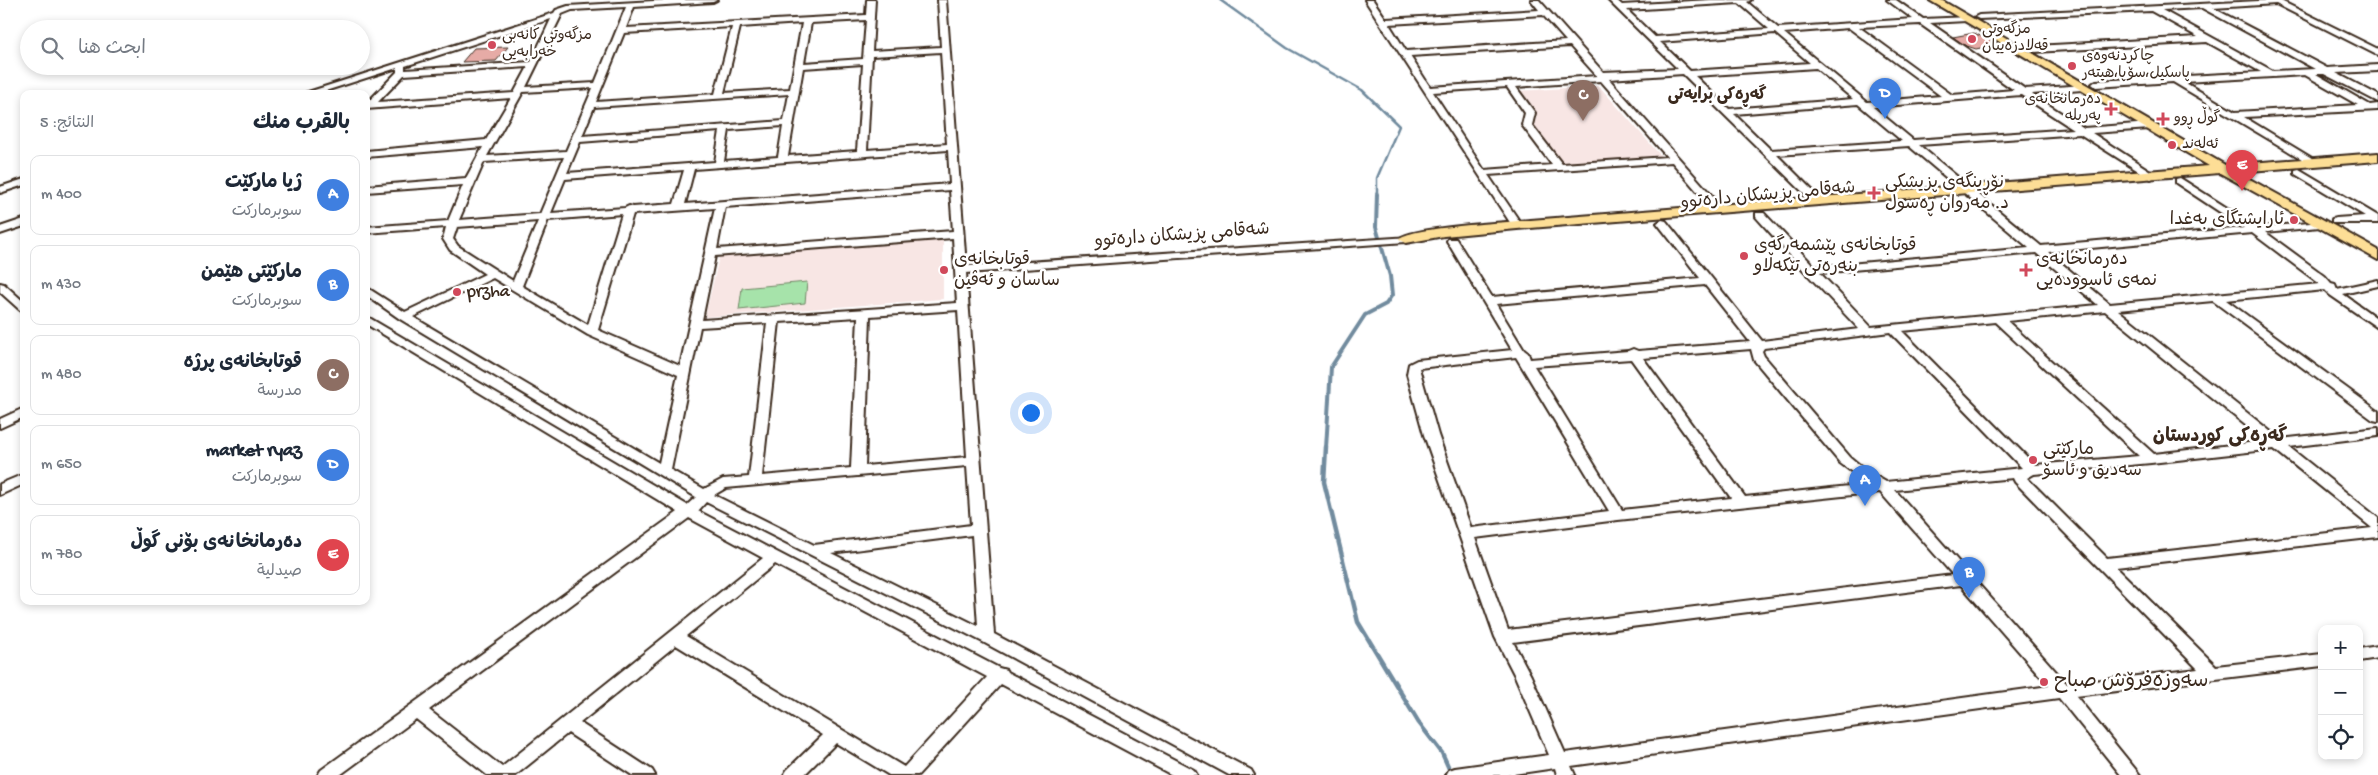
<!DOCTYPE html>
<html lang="ar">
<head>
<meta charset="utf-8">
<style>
  :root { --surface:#fff; --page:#f6f6f7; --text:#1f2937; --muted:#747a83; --line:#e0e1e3; --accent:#d93025 }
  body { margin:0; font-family:"Gochi Hand","Playpen Sans Arabic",sans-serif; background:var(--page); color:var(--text); direction:rtl }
  .controls { position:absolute; right:15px; bottom:15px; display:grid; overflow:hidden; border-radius:10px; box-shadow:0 2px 8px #0003 }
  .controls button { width:45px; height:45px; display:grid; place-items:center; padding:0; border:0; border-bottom:1px solid var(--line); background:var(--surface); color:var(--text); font:25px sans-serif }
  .you { position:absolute; left:1030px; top:412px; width:18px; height:18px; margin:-12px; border:4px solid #fff; border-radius:50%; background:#1a73e8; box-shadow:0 0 0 8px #1a73e833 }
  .badge { display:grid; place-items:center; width:32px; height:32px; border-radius:50%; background:var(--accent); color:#fff; font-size:16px; font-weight:700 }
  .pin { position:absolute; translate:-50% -41px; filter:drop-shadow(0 1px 2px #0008) }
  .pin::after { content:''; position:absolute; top:26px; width:18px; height:15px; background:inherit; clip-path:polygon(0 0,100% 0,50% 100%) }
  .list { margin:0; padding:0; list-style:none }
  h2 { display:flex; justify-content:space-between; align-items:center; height:65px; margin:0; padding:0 20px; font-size:21px }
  h2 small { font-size:16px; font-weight:400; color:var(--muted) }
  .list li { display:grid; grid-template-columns:32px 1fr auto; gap:15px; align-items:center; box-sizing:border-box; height:80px; margin:0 10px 10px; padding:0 10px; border:1px solid var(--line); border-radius:10px }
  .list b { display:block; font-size:19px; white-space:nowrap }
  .list p { margin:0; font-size:16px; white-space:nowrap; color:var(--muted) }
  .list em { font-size:16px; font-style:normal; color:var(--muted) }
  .icon { flex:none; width:28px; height:28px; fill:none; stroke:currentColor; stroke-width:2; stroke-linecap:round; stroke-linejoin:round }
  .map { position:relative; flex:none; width:2378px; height:775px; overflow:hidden; direction:ltr }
  .search { position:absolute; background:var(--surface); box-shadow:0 2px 8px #0003; left:20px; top:20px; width:350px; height:55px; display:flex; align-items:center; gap:12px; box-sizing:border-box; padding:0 18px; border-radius:28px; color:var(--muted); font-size:19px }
  .panel { position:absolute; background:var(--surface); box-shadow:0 2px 8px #0003; left:20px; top:90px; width:350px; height:515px; border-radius:10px; direction:rtl }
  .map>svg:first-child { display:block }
</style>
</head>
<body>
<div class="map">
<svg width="2378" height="775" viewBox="0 0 2378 775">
  <rect width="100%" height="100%" fill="#fff"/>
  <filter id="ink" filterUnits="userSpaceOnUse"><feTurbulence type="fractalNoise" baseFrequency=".02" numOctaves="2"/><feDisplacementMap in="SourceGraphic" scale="10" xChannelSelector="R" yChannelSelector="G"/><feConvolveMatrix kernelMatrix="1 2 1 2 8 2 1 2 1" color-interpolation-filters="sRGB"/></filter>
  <g filter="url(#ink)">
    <path fill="#f8e6e4" d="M1599 86 1662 157 1562 163 1533 126 1537 116 1516 91Z
      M943 237V299L705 317 720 253Z"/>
    <path fill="#a6e3aa" stroke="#708664" d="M807 282 805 303 739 310 742 288Z"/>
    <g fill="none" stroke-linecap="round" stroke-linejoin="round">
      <path stroke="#718b9e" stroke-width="2.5" d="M1220 0 1287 48 1362 90 1399 126 1377 178V195"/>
      <path stroke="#718b9e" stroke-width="4" d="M1326 448 1331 367 1365 315 1386 304 1392 295 1390 276 1376 227 1377 194"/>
      <path stroke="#718b9e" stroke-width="4.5" d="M1326 447 1324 482 1358 622 1419 723 1442 753 1452 775"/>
    </g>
    <path fill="#e6aba6" stroke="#3b2a1e" d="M1974 33 1998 44 1976 49 1964 45 1953 37Z
      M508 47 496 61 462 62 474 48Z"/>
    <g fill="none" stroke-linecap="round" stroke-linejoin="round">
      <g stroke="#3b2a1e" stroke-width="4">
        <path id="minor" d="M671 0H717L713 2 634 7 626 28 866 15 867 0H875L872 51 941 47 938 0H946L966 266 1410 237 1411 239 1406 242 966 273 994 634 1251 770 1254 775H1229L981 641 706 502 698 511 999 668 1006 670 1007 672 1194 770 1197 775H1172L1001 684 918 775H889L836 743 804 775H784L787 770 823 735 676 645 580 723 652 770 655 775H632L568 733 516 775H487L416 719 340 775H318L321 770 678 512 366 324V316L687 505 696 497 400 319 366 295V287L405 312 485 274 450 250 443 239 446 227 366 233V227L448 221 463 185 366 192V186L466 178 483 147 366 157V151L486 140 511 98 366 109V104L397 72V68L316 94H302L554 13 556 10 568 6ZM626 7 595 83 526 87 562 14 572 10ZM551 19 531 62 405 70V66ZM866 20 863 59 804 63 811 23ZM802 23 790 89 724 93 740 27ZM732 27 715 94 596 102 624 33ZM941 52 947 144 867 150 872 56ZM863 64 857 151 788 156 803 68ZM528 67 514 93 378 102 404 75ZM593 88 566 151 487 156 523 92ZM789 94 784 121 582 136 594 107ZM783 126 778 157 724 161 729 130ZM720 131 715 162 567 173 580 142ZM948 150 950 184 685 204 694 169ZM564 157 540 214 459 220 484 162ZM684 170 674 204 633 207 629 206 625 208 551 213 565 179ZM950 190 953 231 717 249 725 207ZM715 208 680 366 598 330 633 214ZM622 214 588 325 522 286 548 220ZM538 221 513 281 458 246 453 239 457 227ZM953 238 957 303 702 320 715 256ZM493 278 588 335 678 375 659 463 413 317ZM958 310 967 457 865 466 870 316ZM858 317 851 468 762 476 779 322ZM767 323 749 477 723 479 704 489 671 470 700 327ZM967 466 971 525 814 545 714 495 726 488ZM689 518 763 558 502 767 429 710ZM972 535 978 626 831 553ZM775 564 987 677 904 767 686 636Z
          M1365 0H1373L1386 19 1539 10 1531 0H1539L1603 72 1678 69 1608 0H1616L1622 5 1710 0H1751L1747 2 1778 28 1913 19 1887 0H1896L1923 19 1969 17 1970 19 1966 21 1930 23 2025 89 2085 85 2086 87 2082 90 2032 94 2084 128 2150 123 2155 126 2150 129 2092 133 2155 174 2156 176 2151 179 2080 134 1919 145 2041 246 2244 228 2176 183V179L2180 178 2257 227 2324 222V226L2320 227 2265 232 2325 276 2331 283 2335 284 2337 289 2378 280V286L2343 294 2378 319V328L2330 295 2325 290 2226 300 2378 411V421L2373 420 2213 301 2118 310 2280 439 2378 428V436L2289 447 2378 518V537L2116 567 2216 666 2322 654V666L2076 696 2140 775H2121L2059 698 1571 766 1575 775H1557L1555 768 1507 775H1446L1449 770 1455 768 1549 755 1515 676 1495 637 1424 435 1407 374 1409 364 1417 360 1512 350 1447 241 1448 239H1456L1492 297 1700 278 1657 223 1662 220 1666 221 1762 341 1859 329 1806 273 1756 217V213H1764L1815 267 2029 248 1909 146 1777 155 1824 202 1819 205 1815 204 1683 74 1609 79 1722 207V211H1714L1672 162 1488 175 1522 225 1521 227H1513ZM1739 3 1769 29 1655 37 1627 10ZM1543 15 1566 41 1406 51 1389 24ZM1920 24 2014 90 1952 95 1859 27ZM1849 28 1941 96 1867 102 1784 33ZM1775 33 1810 63 1690 71 1660 42ZM1570 46 1597 76 1430 87 1410 56ZM1816 68 1853 99 1729 109 1695 76ZM1601 81 1667 157 1562 164 1532 125 1535 113 1516 87ZM1507 87 1525 113 1522 125 1552 165 1484 170 1433 92ZM2021 95 2073 129 1913 140 1873 107ZM1858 104 1902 141 1771 150 1734 114ZM2252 233 2320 284 2110 304 2048 252ZM2036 253 2098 305 1871 327 1820 273ZM1705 285 1750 342 1638 351 1633 349 1628 351 1530 359 1528 353 1524 350 1496 304ZM2105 311 2265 441 2154 454 2007 321ZM1995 322 2139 456 2035 465 1902 331ZM1890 332 2022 468 1886 482 1867 471 1850 457 1764 356 1762 351 1764 348ZM1751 349 1754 360 1840 463 1868 484 1745 497 1643 358ZM1516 357 1609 511 1471 528 1438 435 1419 368ZM1631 359 1731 498 1622 510 1534 366ZM2274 449 2372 528 2107 558 2027 478 2034 474 2151 463ZM2013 478 2015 482 2198 669 2067 684 1895 490ZM1880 492 1953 575 1508 630 1475 538 1618 520ZM1961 585 2049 686 1565 753 1531 676 1513 642Z
          M2279 0 2378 49V55L2375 54 2276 4 2213 8 2327 68 2378 65V71L2336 73 2378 95V102L2324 74H2316L2370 105 2378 104V110L2244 117 2315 160V164L2312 165 2173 82 2096 87 2092 84 2096 81 2261 72 2207 42 2035 52 2031 49 2035 46 2198 37 2151 11 1979 19 1975 17 1979 15ZM2202 8 2315 69 2273 71 2162 10ZM2305 75 2358 105 2235 112 2184 82Z
          M2299 169 2378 216V223H2332V219L2336 218 2365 216 2295 174V170Z
          M24 179V185L0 193V187Z
          M24 219V226L0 234V227Z
          M0 283 4 284 24 302V311L20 310 0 292Z
          M24 408V417L0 428V419Z
          M24 474V484L0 495V484Z
          M2378 646V658L2359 661V649Z"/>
      </g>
      <g stroke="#3b2a1e" stroke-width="4">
        <path id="major" d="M1929 0H1941L2225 165 2378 153V161L2237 172 2378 250V260L2220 173 1517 229 1444 236 1406 243 1399 239C1407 228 1499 223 1517 221L2209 166Z"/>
      </g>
      <use href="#minor" fill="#fff" fill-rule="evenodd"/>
      <use href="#major" fill="#fdde96" fill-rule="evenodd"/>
    </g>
  </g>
  <g fill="#d1495b" stroke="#fff" stroke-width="2">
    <circle cx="1972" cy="39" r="5"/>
    <circle cx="492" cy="45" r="5"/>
    <circle cx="2072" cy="66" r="5"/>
    <path d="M2108.5 101.5h5v5h5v5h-5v5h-5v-5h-5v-5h5z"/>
    <path d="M2160.5 111.5h5v5h5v5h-5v5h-5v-5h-5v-5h5z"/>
    <circle cx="2172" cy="145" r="5"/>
    <path d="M1871.5 185.5h5v5h5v5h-5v5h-5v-5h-5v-5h5z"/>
    <circle cx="2294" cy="220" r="5"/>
    <circle cx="1744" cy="256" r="5"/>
    <circle cx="944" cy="270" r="5"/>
    <path d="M2023.5 262.5h5v5h5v5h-5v5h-5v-5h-5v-5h5z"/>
    <circle cx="457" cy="292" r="5"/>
    <circle cx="2033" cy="460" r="5"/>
    <circle cx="2044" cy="682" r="5"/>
  </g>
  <g text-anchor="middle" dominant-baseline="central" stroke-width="5" stroke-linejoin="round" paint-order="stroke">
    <g font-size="15" fill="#3b2a1e" stroke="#fff" text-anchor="start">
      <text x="1982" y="30">مزگەوتی<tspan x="1982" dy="17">قەلادزەییان</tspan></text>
      <text x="502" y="36">مزگەوتی کانەبی<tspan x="502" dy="17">خەرابەیی</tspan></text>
      <text x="2082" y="57">چاکردنەوەی<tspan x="2082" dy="17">پاسکیل،سۆپا،هیتەر</tspan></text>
      <text x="2101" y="100" text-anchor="end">دەرمانخانەی<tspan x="2101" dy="17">پەریلە</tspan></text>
      <text x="2174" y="119">گوڵ ڕوو</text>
      <text x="2182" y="145">ئەلەند</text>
    </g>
    <g font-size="16" font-weight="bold" fill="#3b2a1e" stroke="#fff">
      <text x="1717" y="96">گەڕەکی برایەتی</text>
    </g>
    <g font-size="18" fill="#3b2a1e" stroke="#fff" text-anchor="start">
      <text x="1885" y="183">نۆڕینگەی پزیشکی<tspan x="1885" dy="21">د. مەروان ڕەسول</tspan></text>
      <text x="2284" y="220" text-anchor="end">ئارایشتگای بەغدا</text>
      <text x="1754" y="246">قوتابخانەی پێشمەرگەی<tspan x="1754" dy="21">بنەرەتی تێکەڵاو</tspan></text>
      <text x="954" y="260">قوتابخانەی<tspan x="954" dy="21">ساسان و ئەڤین</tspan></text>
      <text x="2036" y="260">دەرمانخانەی<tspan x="2036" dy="21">نمەی ئاسوودەیی</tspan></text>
      <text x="467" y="292">przha</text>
      <text x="2043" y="450">مارکێتی<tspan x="2043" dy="21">سەدیق و ئاسۆ</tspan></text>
    </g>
    <g font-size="18" fill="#3b2a1e" stroke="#fff">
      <text transform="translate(1768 196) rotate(-5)">شەقامی پزیشکان دارەتوو</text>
      <text transform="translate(1182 236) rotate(-4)">شەقامی پزیشکان دارەتوو</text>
    </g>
    <g font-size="19" font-weight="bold" fill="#3b2a1e" stroke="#fff">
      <text x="2220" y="437">گەڕەکی کوردستان</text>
    </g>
    <g font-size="21" fill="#3b2a1e" stroke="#fff" text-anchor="start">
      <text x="2054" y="682">سەوزەفرۆش صباح</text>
    </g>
  </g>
</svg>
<div class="controls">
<button>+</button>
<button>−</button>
<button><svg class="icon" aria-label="locate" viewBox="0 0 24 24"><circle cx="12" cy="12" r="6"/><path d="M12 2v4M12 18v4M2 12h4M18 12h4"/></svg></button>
</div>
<div class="you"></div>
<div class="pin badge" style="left:1865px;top:506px;background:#3f7fe0">A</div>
<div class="pin badge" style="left:1969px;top:598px;background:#3f7fe0">B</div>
<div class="pin badge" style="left:1583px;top:121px;background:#8d6e63">C</div>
<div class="pin badge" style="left:1885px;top:119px;background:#3f7fe0">D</div>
<div class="pin badge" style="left:2242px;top:191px;background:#e0444e">E</div>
<div class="search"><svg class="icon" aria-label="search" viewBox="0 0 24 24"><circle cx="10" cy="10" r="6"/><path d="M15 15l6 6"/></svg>ابحث هنا</div>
<section class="panel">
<h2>بالقرب منك<small>النتائج: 5</small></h2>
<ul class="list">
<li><span class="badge" style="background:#3f7fe0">A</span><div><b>ژیا مارکێت</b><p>سوبرماركت</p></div><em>400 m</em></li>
<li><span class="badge" style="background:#3f7fe0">B</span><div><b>مارکێتی هێمن</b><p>سوبرماركت</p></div><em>430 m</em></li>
<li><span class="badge" style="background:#8d6e63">C</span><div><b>قوتابخانەی پرژە</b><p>مدرسة</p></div><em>480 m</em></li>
<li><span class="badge" style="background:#3f7fe0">D</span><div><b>market ryaz</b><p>سوبرماركت</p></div><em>650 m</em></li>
<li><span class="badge" style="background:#e0444e">E</span><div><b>دەرمانخانەی بۆنی گوڵ</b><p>صيدلية</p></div><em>780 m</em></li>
</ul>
</section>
</div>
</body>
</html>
